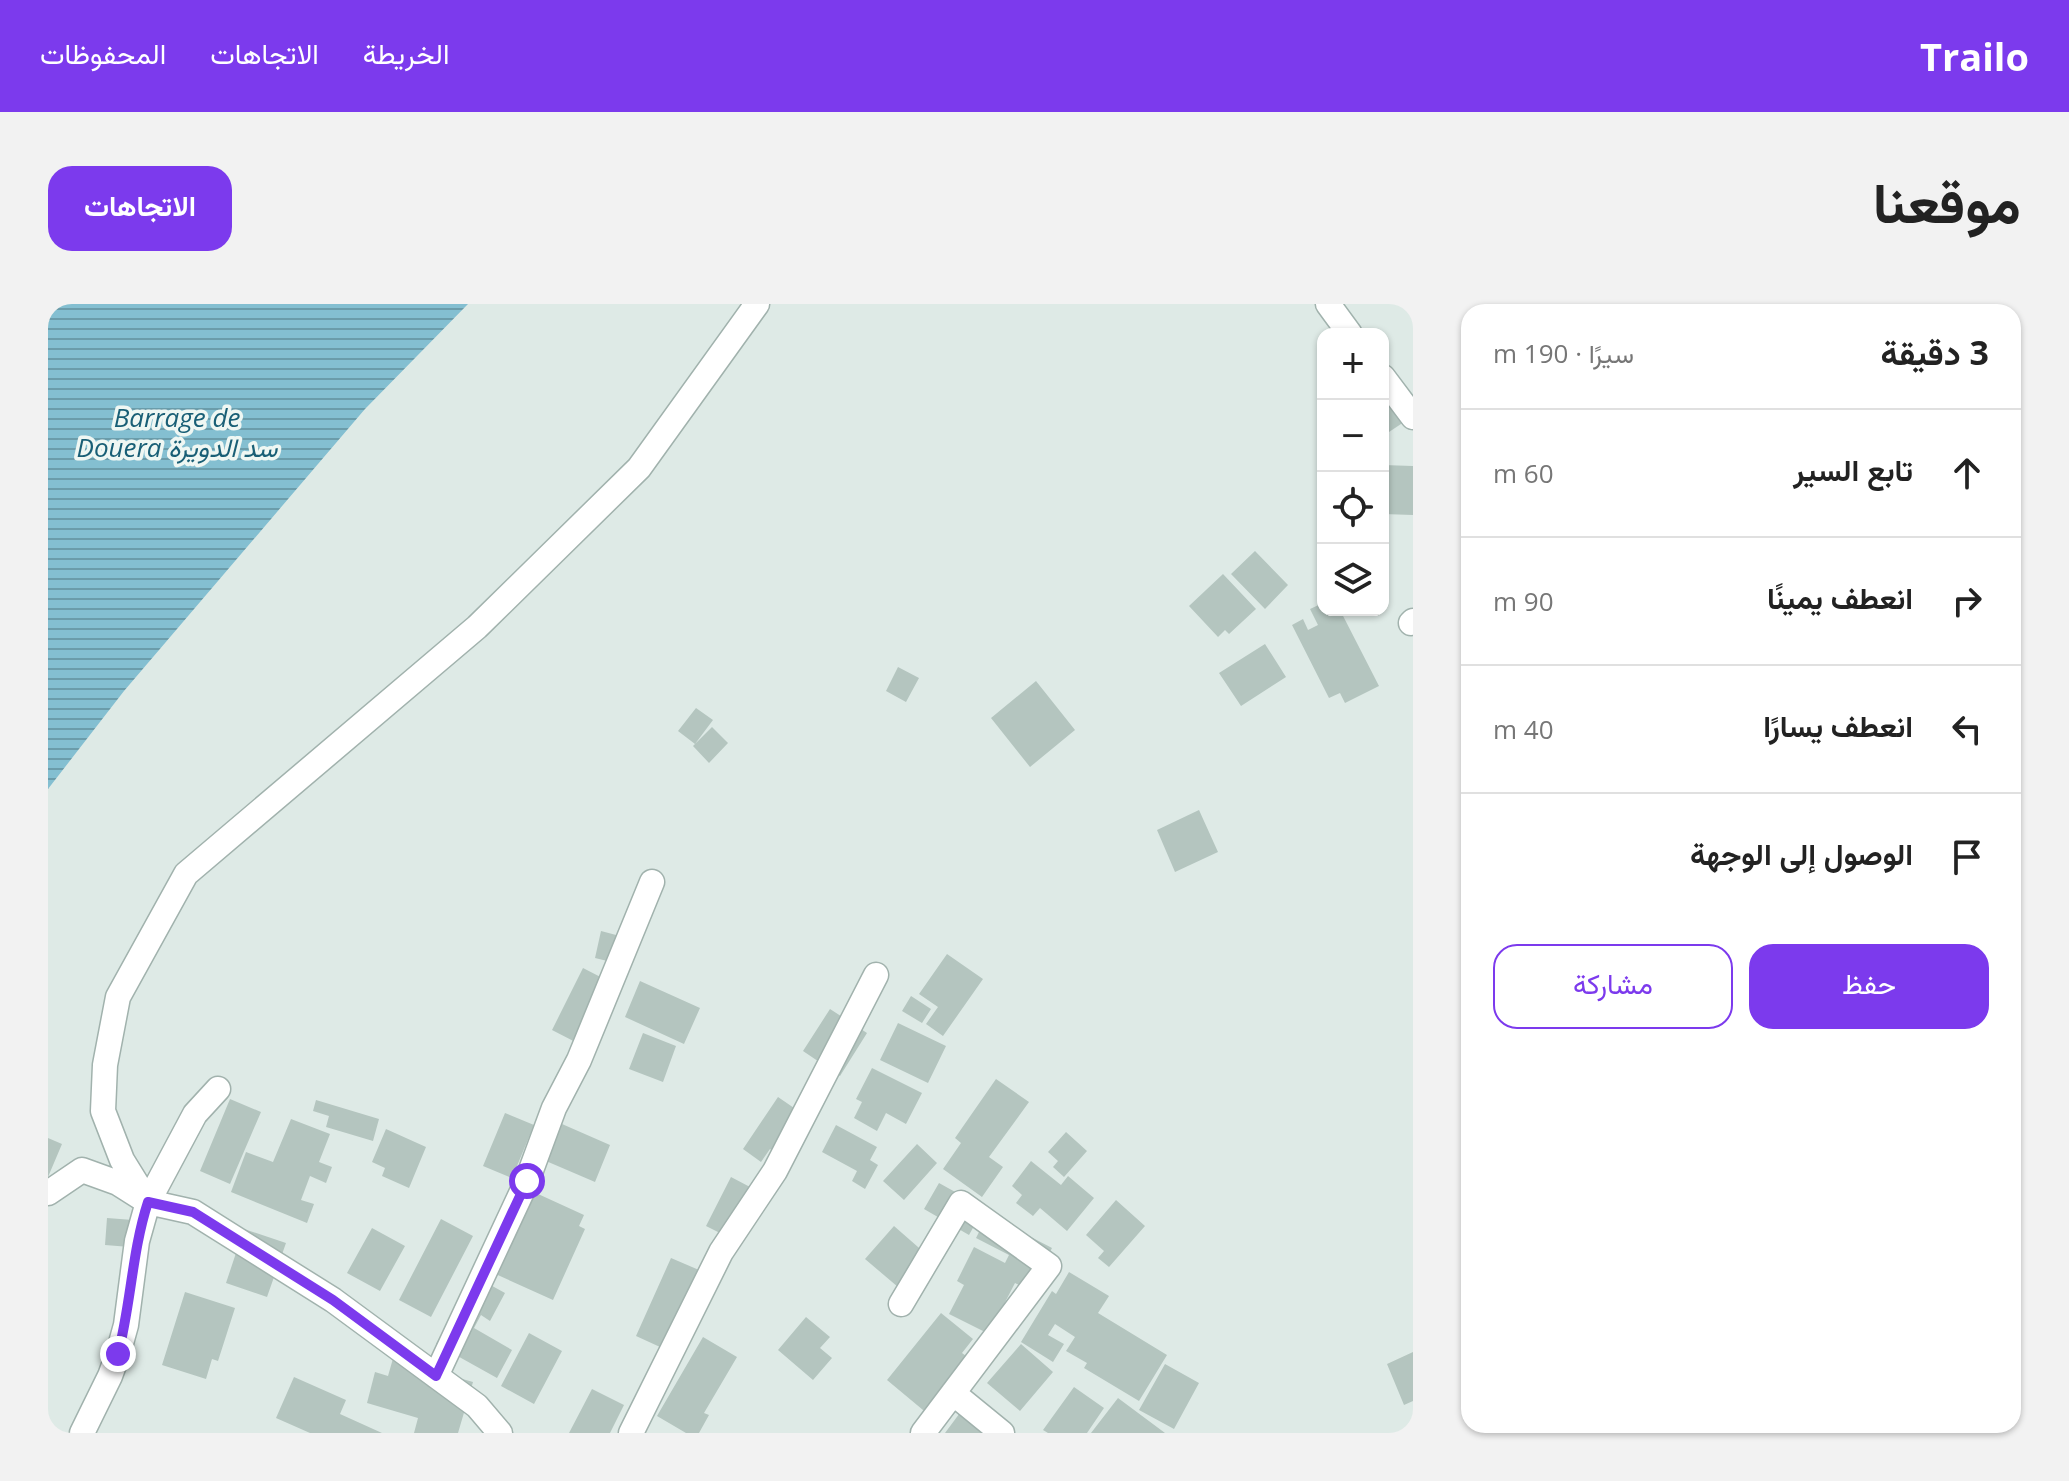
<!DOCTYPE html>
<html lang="ar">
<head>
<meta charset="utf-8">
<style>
  :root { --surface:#fff; --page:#f2f2f2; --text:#222; --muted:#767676; --line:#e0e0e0; --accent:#7c3aed }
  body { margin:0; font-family:"Open Sans",Vazirmatn,sans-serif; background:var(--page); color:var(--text); direction:rtl }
  .controls { position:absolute; right:24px; top:24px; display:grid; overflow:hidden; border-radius:16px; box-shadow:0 2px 6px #0004 }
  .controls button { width:72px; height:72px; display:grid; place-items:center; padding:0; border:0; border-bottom:2px solid var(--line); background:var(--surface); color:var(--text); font:40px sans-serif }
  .stop { position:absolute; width:24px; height:24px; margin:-18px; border:6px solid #7c3aed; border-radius:50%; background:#fff }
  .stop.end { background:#7c3aed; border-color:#fff; box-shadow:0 2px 8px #0008 }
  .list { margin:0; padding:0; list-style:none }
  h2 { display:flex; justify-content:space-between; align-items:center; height:104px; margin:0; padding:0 32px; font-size:34px }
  h2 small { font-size:26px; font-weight:400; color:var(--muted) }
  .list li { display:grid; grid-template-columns:52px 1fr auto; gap:24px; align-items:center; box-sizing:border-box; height:128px; padding:0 32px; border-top:2px solid var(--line) }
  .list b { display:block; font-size:30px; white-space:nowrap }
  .list em { font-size:26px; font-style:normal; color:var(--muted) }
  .actions { display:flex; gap:16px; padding:24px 32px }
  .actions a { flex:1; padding:18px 0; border:2px solid var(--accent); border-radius:24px; text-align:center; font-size:28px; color:var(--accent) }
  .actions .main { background:var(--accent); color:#fff }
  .icon { flex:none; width:44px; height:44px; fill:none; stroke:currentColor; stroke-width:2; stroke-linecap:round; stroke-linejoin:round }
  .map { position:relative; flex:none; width:1365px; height:1129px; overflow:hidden; direction:ltr; border-radius:24px }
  header { display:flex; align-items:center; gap:48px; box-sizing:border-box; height:112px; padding:0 40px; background:var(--accent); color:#fff }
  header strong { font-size:38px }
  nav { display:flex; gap:44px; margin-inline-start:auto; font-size:28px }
  .intro { display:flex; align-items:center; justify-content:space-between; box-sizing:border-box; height:192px; padding:0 48px }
  h1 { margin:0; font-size:56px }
  .button { padding:20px 36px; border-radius:24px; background:var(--accent); color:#fff; font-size:28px; font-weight:700 }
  main { display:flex; gap:48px; padding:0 48px }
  aside { flex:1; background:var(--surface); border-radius:24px; box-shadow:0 2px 6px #0004 }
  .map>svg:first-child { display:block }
</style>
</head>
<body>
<header>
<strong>Trailo</strong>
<nav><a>الخريطة</a><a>الاتجاهات</a><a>المحفوظات</a></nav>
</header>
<div class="intro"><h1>موقعنا</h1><a class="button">الاتجاهات</a></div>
<main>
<aside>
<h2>3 دقيقة<small>سيرًا · 190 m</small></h2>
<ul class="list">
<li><svg class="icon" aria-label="ahead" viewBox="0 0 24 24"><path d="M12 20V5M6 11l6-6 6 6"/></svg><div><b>تابع السير</b></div><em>60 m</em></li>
<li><svg class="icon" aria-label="right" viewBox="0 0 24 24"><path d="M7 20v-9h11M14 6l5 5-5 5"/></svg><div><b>انعطف يمينًا</b></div><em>90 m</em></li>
<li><svg class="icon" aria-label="left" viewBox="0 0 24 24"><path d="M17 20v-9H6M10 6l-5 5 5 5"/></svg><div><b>انعطف يسارًا</b></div><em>40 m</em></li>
<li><svg class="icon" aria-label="arrive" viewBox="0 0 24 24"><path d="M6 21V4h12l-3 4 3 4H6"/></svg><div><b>الوصول إلى الوجهة</b></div></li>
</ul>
<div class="actions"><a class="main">حفظ</a><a>مشاركة</a></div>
</aside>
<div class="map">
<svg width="1365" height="1129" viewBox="0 0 1365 1129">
  <defs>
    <pattern id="water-rules" width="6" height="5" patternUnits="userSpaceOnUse" patternTransform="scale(2)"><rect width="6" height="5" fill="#84bfd1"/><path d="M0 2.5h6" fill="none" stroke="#6b9caa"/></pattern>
  </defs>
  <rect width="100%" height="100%" fill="#deeae6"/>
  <path fill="url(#water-rules)" d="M0 0H420L317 105 76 387 0 485Z"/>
  <path fill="#b4c5bf" d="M1335 81 1359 116 1335 132Z
    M1335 161 1365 162V211L1335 210Z
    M1207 247 1240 281 1217 305 1183 270Z
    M1175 270 1208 305 1181 330 1177 326 1170 333 1141 302Z
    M1275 299V306H1292L1331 382 1297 399 1292 389 1281 394 1244 321 1255 315 1260 326 1270 321 1262 305Z
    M1217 340 1238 373 1193 402 1171 369Z
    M850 363 871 374 858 398 838 387Z
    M988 377 1027 426 982 463 943 414Z
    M648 404 665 416 647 440 630 427Z
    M664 423 680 439 661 459 645 442Z
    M1151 506 1170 548 1127 568 1109 526Z
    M553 627 587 636 580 662 547 654Z
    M899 650 935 675 895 732 878 720 890 703 871 690Z
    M535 664 570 682 539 744 504 726Z
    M592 677 652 704 636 740 577 713Z
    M863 692 883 705 874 719 854 707Z
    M782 705 819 729 792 772 755 747Z
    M850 719 898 742 880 779 832 756Z
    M595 729 628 742 615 778 581 765Z
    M824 764 874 789 858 820 838 809 829 827 806 814 814 798 808 795Z
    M948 775 981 798 941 853 955 863 934 893 895 865 913 839 907 834Z
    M730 793 765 817 738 857 722 845 713 858 695 845Z
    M182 795 213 808 182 880 152 867Z
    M268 796 331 815 325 837 278 823 281 812 265 807Z
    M457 809 486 821 464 874 435 862Z
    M243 815 282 830 271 858 284 863 278 879 262 872 253 896 266 900 259 919 183 888 198 848 225 858Z
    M514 820 562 841 547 878 498 857Z
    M788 821 829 843 822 856 830 861 817 885 804 877 809 867 774 848Z
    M338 825 378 843 361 884 334 872 337 864 324 858Z
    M1018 828 1039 847 1016 873 1005 863 1010 857 1000 848Z
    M0 834 14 840 0 873Z
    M869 840 889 859 856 896 835 877Z
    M983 857 1013 881 1020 872 1046 894 1019 927 992 904 985 912 968 899 974 891 964 882Z
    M683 873 702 883 678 932 658 922Z
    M891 879 936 904 921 931 876 905Z
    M477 884 536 911 531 922 537 925 505 996 432 963Z
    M1068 896 1097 922 1061 963 1050 954 1056 947 1038 931Z
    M59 914 85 916 82 943 57 941Z
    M393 915 425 932 383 1013 351 996Z
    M954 918 1004 944 982 986 967 979 953 1006 945 1032 901 1010 916 981 909 977 926 943 957 959 961 951 928 934 935 920Z
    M846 922 878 950 850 983 817 955Z
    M324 924 357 942 332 987 299 969Z
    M196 925 238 939 219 993 178 979Z
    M623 954 658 969 623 1048 588 1032Z
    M1021 968 1061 992 1050 1009 1119 1051 1091 1097 1036 1064 1039 1059 1018 1047 1027 1033 1007 1020 1000 1031 1016 1040 1005 1058 973 1038 1004 987 1008 990Z
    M426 972 457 989 442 1017 433 1011 426 1024 464 1046 449 1074 388 1040Z
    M137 988 187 1004 170 1057 164 1055 158 1075 114 1061Z
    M893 1009 925 1035 914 1049 925 1057 881 1111 839 1076Z
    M758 1013 782 1033 772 1044 784 1054 765 1076 730 1046Z
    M481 1029 514 1047 486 1100 453 1082Z
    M655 1033 689 1053 656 1109 661 1111 651 1129H638L609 1112Z
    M973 1040 1005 1068 972 1107 939 1079Z
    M348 1044 390 1068 425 1078 410 1129H366L370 1114 319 1099 327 1068 340 1072Z
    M1365 1048V1097L1356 1101 1339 1060Z
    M1117 1060 1151 1079 1126 1125 1091 1106Z
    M246 1073 298 1096 292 1110 334 1129H262L228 1114Z
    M1026 1083 1056 1104 1039 1129H1000L995 1126Z
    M544 1085 576 1101 562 1129H521Z
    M923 1094 943 1129H897Z
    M1070 1094 1117 1129H1043Z"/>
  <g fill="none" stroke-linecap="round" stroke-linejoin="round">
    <g stroke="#a1b2ad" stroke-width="27">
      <path id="minor" d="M1280 0 1302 30
        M1335 73 1365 113
        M1363 319 1365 317
        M0 889 34 866 70 879 100 898 74 856 55 807 57 761 70 693 138 570 429 323 591 164 709 0
        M100 898 145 908 285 996 429 1102 452 1129
        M853 1000 913 899 1001 962 875 1129
        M388 1072 479 877 506 804 531 756 604 578
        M905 1089 954 1129
        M34 1129 62 1072 70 1050 78 1021 89 937 100 898 147 810 170 785
        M583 1129 673 948 727 867 828 671"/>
    </g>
    <use href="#minor" stroke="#fff" stroke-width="24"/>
  </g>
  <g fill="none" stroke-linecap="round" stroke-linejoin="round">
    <path stroke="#7c3aed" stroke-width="10" d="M70 1050C83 1000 84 947 100 898L145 908 285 996 388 1072 479 877"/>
  </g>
  <g text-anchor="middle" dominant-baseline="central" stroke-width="7" stroke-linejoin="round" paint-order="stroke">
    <g font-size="26" font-style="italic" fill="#195f76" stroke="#eff7f3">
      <text x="129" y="113">Barrage de<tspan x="129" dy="30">Douera سد الدويرة</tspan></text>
    </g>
  </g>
</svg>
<div class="controls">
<button>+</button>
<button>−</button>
<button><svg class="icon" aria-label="locate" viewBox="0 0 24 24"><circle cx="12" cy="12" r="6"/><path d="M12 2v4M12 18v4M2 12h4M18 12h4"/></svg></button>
<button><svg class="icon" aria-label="layers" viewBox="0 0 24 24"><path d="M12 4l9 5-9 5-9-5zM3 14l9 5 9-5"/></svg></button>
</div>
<div class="stop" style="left:479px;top:877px"></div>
<div class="stop end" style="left:70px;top:1050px"></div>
</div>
</main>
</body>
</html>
